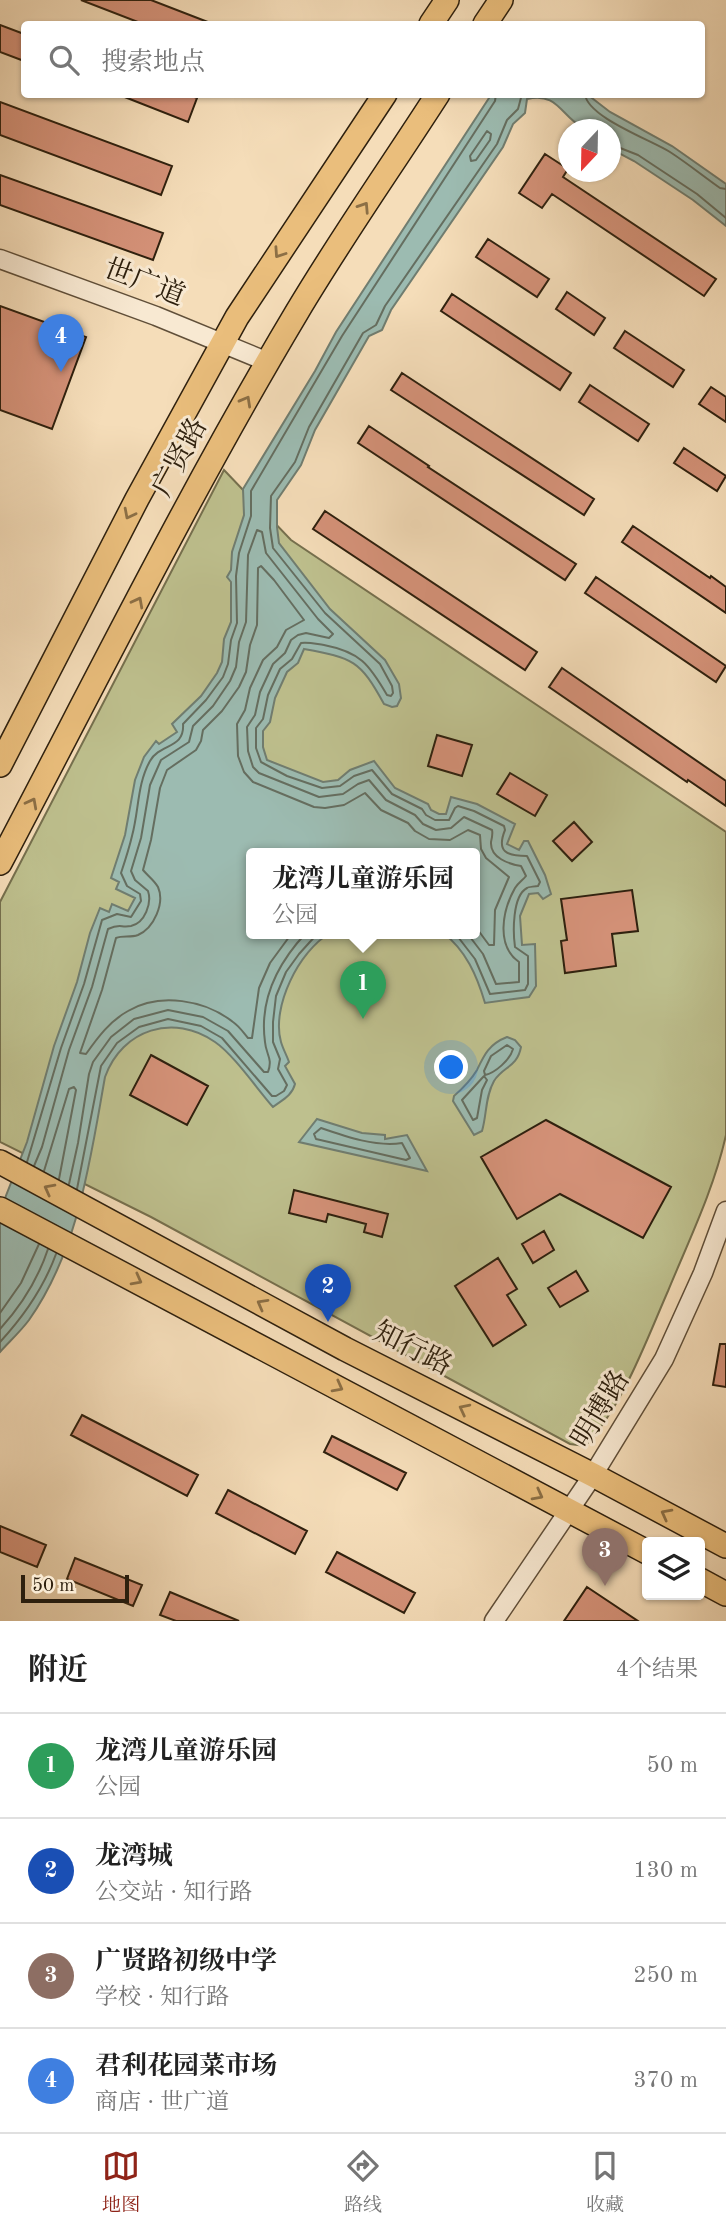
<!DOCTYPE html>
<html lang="zh">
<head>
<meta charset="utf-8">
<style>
  :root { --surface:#fff; --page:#f2f2f2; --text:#222; --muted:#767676; --line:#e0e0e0; --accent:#8f2418 }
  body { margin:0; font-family:"Old Standard TT","Noto Serif SC",serif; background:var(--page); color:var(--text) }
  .controls { position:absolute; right:21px; bottom:21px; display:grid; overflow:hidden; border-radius:7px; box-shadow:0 2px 5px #0004 }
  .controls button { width:63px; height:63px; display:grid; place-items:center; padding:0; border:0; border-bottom:2px solid var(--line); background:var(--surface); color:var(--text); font:35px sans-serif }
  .compass { position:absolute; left:558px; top:119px; width:63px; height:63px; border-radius:50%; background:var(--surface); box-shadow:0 2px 5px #0004; rotate:202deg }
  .scale { position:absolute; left:21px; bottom:18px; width:108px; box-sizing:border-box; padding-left:7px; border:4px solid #2e200e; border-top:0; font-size:19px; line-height:24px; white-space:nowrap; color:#2e200e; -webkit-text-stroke:5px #f8e9d2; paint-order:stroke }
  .you { position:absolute; left:452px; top:1068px; width:24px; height:24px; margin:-18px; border:5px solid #fff; border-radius:50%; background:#1a73e8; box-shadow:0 0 0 10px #1a73e833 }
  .badge { display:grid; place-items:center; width:46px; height:46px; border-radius:50%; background:var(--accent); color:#fff; font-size:23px; font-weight:700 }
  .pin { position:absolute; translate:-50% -58px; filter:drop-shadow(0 2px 4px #0008) }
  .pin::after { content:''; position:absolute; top:37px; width:24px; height:21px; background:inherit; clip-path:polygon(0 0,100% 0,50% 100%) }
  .popup { position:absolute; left:246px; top:848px; width:234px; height:91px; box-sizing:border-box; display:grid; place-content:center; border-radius:7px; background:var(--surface); filter:drop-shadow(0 2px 5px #0005); font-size:23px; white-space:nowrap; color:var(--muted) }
  .popup b { font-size:26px; color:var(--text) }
  .popup::after { content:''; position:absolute; left:50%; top:100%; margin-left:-14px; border:14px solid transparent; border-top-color:var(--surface) }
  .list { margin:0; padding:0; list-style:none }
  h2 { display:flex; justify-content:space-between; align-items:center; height:91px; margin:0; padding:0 28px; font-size:30px }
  h2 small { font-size:23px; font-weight:400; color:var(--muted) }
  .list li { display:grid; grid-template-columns:46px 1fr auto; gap:21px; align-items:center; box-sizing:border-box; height:105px; padding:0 28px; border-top:2px solid var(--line) }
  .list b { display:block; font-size:26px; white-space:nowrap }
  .list p { margin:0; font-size:23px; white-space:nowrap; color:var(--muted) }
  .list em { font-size:23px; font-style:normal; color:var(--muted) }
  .icon { flex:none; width:38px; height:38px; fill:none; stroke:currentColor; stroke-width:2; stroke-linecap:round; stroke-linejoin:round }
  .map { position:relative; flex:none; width:726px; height:1621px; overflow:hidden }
  .search { position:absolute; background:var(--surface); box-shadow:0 2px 5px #0004; left:21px; right:21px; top:21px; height:77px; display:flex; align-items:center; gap:18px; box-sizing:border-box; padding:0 24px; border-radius:7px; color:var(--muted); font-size:26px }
  .sheet { height:511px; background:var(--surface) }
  nav { display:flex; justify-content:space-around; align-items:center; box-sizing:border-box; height:98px; border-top:2px solid var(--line); background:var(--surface); font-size:19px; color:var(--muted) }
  nav a { display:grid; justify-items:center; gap:4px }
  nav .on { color:var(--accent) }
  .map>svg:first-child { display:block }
</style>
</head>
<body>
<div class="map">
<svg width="726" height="1621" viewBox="0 0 726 1621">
  <rect width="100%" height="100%" fill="#f5ddb9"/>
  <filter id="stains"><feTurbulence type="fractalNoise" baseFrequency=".00286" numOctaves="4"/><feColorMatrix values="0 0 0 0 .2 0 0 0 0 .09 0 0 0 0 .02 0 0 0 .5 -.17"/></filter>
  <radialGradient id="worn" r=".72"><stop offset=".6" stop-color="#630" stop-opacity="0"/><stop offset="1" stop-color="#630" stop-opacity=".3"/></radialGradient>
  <path fill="#bec08e" stroke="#76704e" stroke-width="2" fill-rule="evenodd" d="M224 470 291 540 726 832V1135C714 1189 689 1240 668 1291 646 1341 623 1406 585 1446L570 1444 151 1217 0 1142V902ZM251 853H475V933H251Z"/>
  <path fill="#9cbbb1" stroke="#707d70" stroke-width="2" d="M491 95H588L610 112 672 146 726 184V226L693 200 634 161 611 149 610 130C602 129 590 132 583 128 560 115 558 92 527 99L525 113 513 124 503 147 391 310 382 330 369 336 315 430 301 465 277 500V527L279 543 330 609 385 660 399 684 401 698 397 706 392 707 384 704C360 660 353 658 304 649L298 663 287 672 275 698 270 722 263 731V747L267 760 323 782 338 780 350 770 374 761 395 788 428 804 431 810 439 814H446L451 797 477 804 515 824 507 844 519 850 524 841H528L545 875 551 894 543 899 538 893 529 894 520 916 522 945 535 944 536 986 529 997 485 1003C477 976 466 950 443 933H475V853H251V933H330C299 951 271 1007 281 1042 283 1049 287 1056 289 1062L285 1066 295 1084C292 1096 282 1100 273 1107 257 1089 234 1055 215 1042 174 1013 122 1029 105 1077 90 1160 79 1249 29 1320 20 1332 9 1342 0 1352V1211L27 1142 54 1046 77 982 90 933 100 908 109 912 112 904 128 911 135 898 116 889 119 882 111 878 125 835 135 780 144 757 156 741 159 744 177 732 172 724 201 696 217 673 222 662 224 639 231 622V582L227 577 231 570 232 552 244 515 243 489 315 371 336 332Z
    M507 1037 515 1040 521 1047C517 1068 503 1066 494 1081 485 1097 487 1114 482 1131L474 1135 453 1101 454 1096C462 1089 471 1080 477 1070 484 1055 489 1044 507 1037Z
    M317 1119 362 1133 385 1135V1139L407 1135 427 1171 299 1142Z"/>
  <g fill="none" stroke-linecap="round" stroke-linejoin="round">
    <path stroke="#656e60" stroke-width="2" d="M585 94C587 117 651 140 670 152 687 163 703 176 720 188L726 189
      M487 131 491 134 490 140 476 160 471 161 470 156Z
      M610 144 638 155 697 194 726 218
      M292 933 270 963 259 988 252 1038H248C243 1032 239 1026 233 1022 205 1000 160 992 128 1011 110 1021 98 1037 86 1054L80 1053 102 990 116 938C123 935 130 938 138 935 154 928 165 903 158 887 154 880 148 876 143 870L151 840 160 788 167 770 196 750 201 741 203 730 222 711 239 687 246 672 250 645 257 625 258 568 261 566 274 580 304 620 286 630 277 647 263 660 250 688 245 710 237 724 238 756 244 772 253 782 314 807 325 808 344 805 365 793 381 810 408 823 415 831 429 839 450 840 468 830 480 835 481 849 486 858 509 877 495 910 494 945H489L475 926
      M455 933 475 959 490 994 525 990 528 984V956L515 947C513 933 512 896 527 888 528 887 537 886 538 886L540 882 527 856C507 856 496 852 505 830L504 826 474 811 458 806 455 808 449 820H435L426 815 422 809 392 794 372 770 354 776 340 786 322 788 287 776 261 762 256 748V728L263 719 268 695 280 669 292 659 301 643C309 642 316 644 324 645 360 652 369 664 387 695L391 696 393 693 392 686 380 664 325 613 273 548 270 528 271 496 295 462 309 427 363 333 376 325 385 306 497 144 507 120 518 109 522 94
      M507 1045 513 1049C510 1060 495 1073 485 1075L484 1071 491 1056Z
      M484 1076 487 1080 482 1090 477 1118 473 1120 462 1100Z
      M321 1128C347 1137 376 1147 402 1143L410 1158 406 1160 316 1139 314 1134Z
      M27 1162 61 1048 84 984 102 920 117 914 131 917 141 901 140 894 127 886 121 873C125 861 129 849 132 836 139 811 137 784 150 761 160 743 185 749 183 724L206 700 223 677 228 664 231 640 237 623 236 576 239 553 251 516V491L342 336 495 101 496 94
      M34 1166 42 1147 69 1050 92 987 108 929C121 923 120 928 131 926 145 923 152 903 148 891L135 880 131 871 141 838 150 785 161 760 189 742 193 726 213 706 230 681 236 667 239 642 246 622 248 555 257 530 262 532 266 553 318 619 333 634 329 638 306 633 298 635 291 640 285 653 273 664 260 692 255 715 247 727 248 751 253 767 259 773 319 797 343 794 358 784 369 780 386 800 415 815 423 824 436 830 451 828 464 817 492 830C493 834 492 838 491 842 490 858 509 864 521 866L526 876C523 880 518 883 515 888 502 911 496 946 519 962V982L496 984 483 954 467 933
      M44 1171 69 1089 74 1087 76 1090 59 1179
      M69 1184 78 1143 89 1074 93 1062 111 1037 134 1019 168 1010 203 1017 228 1031 264 1072H268C273 1058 266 1055 265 1042 259 999 278 963 306 933
      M77 1189 101 1066 117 1043 139 1027 168 1019 201 1026 222 1038 272 1096H276L284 1091 287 1085 278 1069 280 1059 273 1042V1022L276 996 286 972 299 954 318 933
      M0 1313 21 1283 39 1244
      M0 1329C21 1306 38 1279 48 1249
      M0 1342C24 1316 44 1287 56 1254"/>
  </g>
  <path fill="#d59279" stroke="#2e200e" stroke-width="2" d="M81 0H151L213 24H143Z
    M0 25 24 34V61L0 52Z
    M117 94H187L197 98 188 122Z
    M0 102 172 166 161 195 0 135Z
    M545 154 568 169 563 177 716 279 704 296 552 194 542 208 519 193Z
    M0 175 163 233 153 260 0 205Z
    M488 239 549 279 537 297 476 257Z
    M567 292 605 318 594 335 556 309Z
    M452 294 571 373 560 390 441 311Z
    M0 306 86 337 52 429 0 410Z
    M625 331 684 370 673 387 614 348Z
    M402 373 594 499 584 515 391 390Z
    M590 385 649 424 638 441 579 402Z
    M711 387 726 397V422L699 404Z
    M369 426 429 466 428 467 576 564 565 580 358 443Z
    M684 448 726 476 717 491 674 463Z
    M325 511 537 652 525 670 313 529Z
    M633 526 710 578 711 576 726 587V613L622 542Z
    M596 577 726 666 716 682 585 593Z
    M562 668 726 781V806L688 780 687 782 549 687Z
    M437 735 472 745 462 776 428 766Z
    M510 773 547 795 535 816 497 794Z
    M574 822 592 842 572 861 553 841Z
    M632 890 638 931 612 934 616 966 565 973 561 941 567 940 561 899Z
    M151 1055 208 1086 187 1125 130 1095Z
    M546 1120 671 1187 643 1238 560 1194 517 1219 481 1157Z
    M294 1190 388 1214 382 1237 364 1232 366 1224 328 1214 326 1222 289 1213Z
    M544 1231 554 1250 533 1263 522 1244Z
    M498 1258 517 1289 507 1295 526 1325 493 1346 455 1286Z
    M576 1271 588 1291 560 1307 548 1288Z
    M720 1344H726V1387L713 1385Z
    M82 1415 198 1475 187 1496 71 1435Z
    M332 1436 406 1473 397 1490 324 1452Z
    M228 1490 307 1531 295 1554 216 1513Z
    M0 1526 46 1545 37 1567 0 1552Z
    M337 1552 415 1593 404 1613 326 1572Z
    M75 1558 142 1585 133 1606 67 1579Z
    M587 1587 638 1621H564Z
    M170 1592 239 1621H176L160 1615Z"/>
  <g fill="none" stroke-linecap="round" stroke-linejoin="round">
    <g stroke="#604f39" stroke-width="21">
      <path id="minor" d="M0 259 156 316 268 362
        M494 1621 593 1475 664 1359 703 1273 726 1211"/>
    </g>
    <g stroke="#2e200e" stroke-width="26">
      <path id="major" d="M431 24 447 0
        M485 24 501 0
        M0 765 137 499 237 317 385 94
        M0 863C97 679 190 491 297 312 341 238 391 167 438 94
        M0 1162 345 1349 593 1475 726 1546
        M0 1209 647 1552
        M700 1580 726 1594"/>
    </g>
    <use href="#minor" stroke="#f8e9d2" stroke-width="18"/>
    <use href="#major" stroke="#eabe7c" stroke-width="23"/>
  </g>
  <defs><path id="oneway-chevron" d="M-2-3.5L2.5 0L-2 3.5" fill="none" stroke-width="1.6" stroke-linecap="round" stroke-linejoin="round" transform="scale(1.75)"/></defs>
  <g stroke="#8c6f45">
    <use href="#oneway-chevron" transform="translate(364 207) rotate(-57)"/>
    <use href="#oneway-chevron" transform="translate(279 253) rotate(124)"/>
    <use href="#oneway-chevron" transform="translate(246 401) rotate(-61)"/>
    <use href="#oneway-chevron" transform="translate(129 514) rotate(117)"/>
    <use href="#oneway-chevron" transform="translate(138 602) rotate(-62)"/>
    <use href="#oneway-chevron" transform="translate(32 803) rotate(-62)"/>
    <use href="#oneway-chevron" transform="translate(49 1189) rotate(-152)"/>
    <use href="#oneway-chevron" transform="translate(137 1280) rotate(28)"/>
    <use href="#oneway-chevron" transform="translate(262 1304) rotate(-151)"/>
    <use href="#oneway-chevron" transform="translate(338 1387) rotate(28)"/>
    <use href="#oneway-chevron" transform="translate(464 1409) rotate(-153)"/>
    <use href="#oneway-chevron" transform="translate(538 1495) rotate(28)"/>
    <use href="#oneway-chevron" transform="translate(666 1514) rotate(-152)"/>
  </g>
  <g text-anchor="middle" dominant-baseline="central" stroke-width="6" stroke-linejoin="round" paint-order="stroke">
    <g font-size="28" fill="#2e200e" stroke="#f8e9d2">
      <text transform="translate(144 284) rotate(21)">世广道</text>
      <text transform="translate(181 458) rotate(-62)">广贤路</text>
      <text transform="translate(412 1350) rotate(27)">知行路</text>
      <text transform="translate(602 1410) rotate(-59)">明博路</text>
    </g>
  </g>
  <rect width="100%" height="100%" filter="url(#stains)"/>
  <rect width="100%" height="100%" fill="url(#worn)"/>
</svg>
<div class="controls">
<button><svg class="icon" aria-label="layers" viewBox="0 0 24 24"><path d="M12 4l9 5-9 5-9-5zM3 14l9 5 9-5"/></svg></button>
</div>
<svg class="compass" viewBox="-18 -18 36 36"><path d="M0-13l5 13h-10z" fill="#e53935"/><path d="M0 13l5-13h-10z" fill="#767676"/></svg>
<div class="scale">50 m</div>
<div class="you"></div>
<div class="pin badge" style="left:363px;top:1019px;background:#2e9e5b">1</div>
<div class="popup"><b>龙湾儿童游乐园</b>公园</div>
<div class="pin badge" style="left:328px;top:1322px;background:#1a4fb4">2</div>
<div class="pin badge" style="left:605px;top:1586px;background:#8d6e63">3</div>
<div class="pin badge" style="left:61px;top:372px;background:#3f7fe0">4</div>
<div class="search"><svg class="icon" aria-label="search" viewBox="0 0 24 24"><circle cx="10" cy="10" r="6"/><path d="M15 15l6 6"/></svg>搜索地点</div>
</div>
<section class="sheet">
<h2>附近<small>4个结果</small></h2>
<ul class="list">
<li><span class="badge" style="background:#2e9e5b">1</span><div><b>龙湾儿童游乐园</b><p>公园</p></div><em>50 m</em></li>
<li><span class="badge" style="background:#1a4fb4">2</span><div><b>龙湾城</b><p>公交站 · 知行路</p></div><em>130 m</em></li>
<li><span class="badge" style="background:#8d6e63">3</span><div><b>广贤路初级中学</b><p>学校 · 知行路</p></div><em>250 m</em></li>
<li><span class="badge" style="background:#3f7fe0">4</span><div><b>君利花园菜市场</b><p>商店 · 世广道</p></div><em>370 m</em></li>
</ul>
</section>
<nav>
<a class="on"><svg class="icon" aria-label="map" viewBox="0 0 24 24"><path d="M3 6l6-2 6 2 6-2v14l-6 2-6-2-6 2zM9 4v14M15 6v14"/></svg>地图</a>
<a><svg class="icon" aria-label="directions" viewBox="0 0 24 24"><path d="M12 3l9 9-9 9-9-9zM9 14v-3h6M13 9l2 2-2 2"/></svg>路线</a>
<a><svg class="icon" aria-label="saved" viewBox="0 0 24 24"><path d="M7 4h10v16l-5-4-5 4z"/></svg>收藏</a>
</nav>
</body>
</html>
